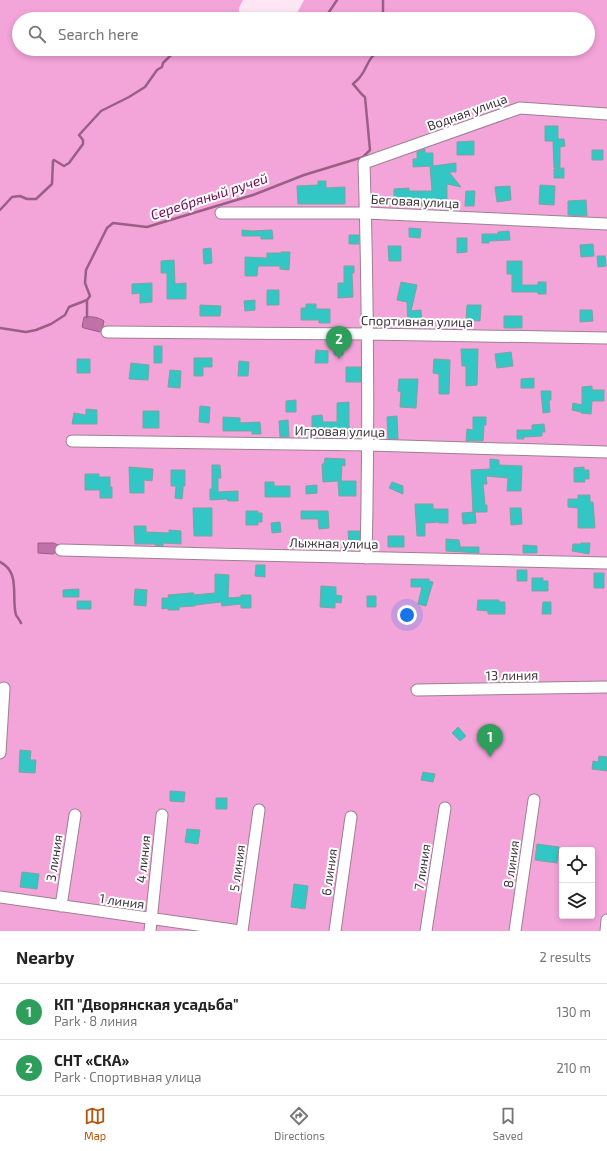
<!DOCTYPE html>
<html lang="en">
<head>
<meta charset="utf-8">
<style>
  :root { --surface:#fff; --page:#f2f2f2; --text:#222; --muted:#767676; --line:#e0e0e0; --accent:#b45309 }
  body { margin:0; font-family:"Exo 2",sans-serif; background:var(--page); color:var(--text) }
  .controls { position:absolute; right:12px; bottom:12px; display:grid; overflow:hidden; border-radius:4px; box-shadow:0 2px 6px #0003 }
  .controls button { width:36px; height:36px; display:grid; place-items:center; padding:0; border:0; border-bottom:1px solid var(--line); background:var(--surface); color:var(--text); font:20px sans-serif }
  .you { position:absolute; left:407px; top:615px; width:14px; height:14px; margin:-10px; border:3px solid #fff; border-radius:50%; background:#1a73e8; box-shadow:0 0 0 6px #1a73e833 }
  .badge { display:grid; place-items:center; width:26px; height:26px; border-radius:50%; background:var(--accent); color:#fff; font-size:13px; font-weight:700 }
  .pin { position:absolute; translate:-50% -33px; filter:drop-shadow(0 1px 2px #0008) }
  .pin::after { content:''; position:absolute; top:21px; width:14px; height:12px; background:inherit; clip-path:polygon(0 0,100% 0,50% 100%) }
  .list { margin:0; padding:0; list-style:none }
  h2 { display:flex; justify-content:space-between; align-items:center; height:52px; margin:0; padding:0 16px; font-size:17px }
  h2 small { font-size:13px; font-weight:400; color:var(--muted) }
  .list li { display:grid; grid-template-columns:26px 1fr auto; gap:12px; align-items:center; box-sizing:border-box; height:56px; padding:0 16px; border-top:1px solid var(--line) }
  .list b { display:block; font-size:15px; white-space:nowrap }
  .list p { margin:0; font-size:13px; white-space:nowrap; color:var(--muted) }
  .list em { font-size:13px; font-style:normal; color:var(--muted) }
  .icon { flex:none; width:22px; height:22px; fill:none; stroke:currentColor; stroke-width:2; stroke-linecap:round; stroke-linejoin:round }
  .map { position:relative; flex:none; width:607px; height:931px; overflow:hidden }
  .search { position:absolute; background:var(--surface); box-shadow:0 2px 6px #0003; left:12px; right:12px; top:12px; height:44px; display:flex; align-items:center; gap:10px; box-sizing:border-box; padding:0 14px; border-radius:22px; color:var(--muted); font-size:15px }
  .sheet { height:164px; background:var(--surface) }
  nav { display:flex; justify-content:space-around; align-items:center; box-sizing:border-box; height:56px; border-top:1px solid var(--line); background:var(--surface); font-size:11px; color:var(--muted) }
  nav a { display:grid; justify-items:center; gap:2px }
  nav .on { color:var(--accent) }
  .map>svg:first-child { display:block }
</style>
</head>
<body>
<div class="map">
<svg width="607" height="931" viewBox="0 0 607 931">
  <rect width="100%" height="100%" fill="#ffe6f5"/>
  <path fill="#f3a4d9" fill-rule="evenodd" d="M0 0H243L239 8V19H19V49H588V19H294L304 0H607V931H0ZM562 850H592V916H562Z"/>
  <path fill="#c072a8" stroke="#995f87" d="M84 317C90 316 99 317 104 321L102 331 100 332 84 328 82 327Z
    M38 543H54L58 545C59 548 57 553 53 554L38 553Z"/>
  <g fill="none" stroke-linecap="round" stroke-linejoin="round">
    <path stroke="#995f87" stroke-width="2.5" d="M383 0V19
      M325 18 337 0
      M238 49 242 53 257 52 265 49
      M0 210 12 197 20 196 27 199H36L52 184 53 161 54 160 64 166 69 163 83 144V140L79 135 101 111 129 97 145 87 157 70 162 67 163 63 171 55 214 49
      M87 317V300
      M0 328 26 332 36 330 51 324 65 315 69 307 87 300 90 296 85 283 86 270 107 228 113 223 147 227 253 195 304 175 363 157 370 150 365 97C360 94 358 89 353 84 355 82 358 80 360 77 369 66 366 58 382 49
      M0 562C21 572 11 598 16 615 17 617 20 620 21 623"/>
  </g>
  <path fill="#32c7c4" stroke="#7ca3a1" d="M545 126H558V139H564L565 146 560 147V168H554L553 141H545Z
    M474 141V155H457V142Z
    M425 149V153H433V166L456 163V172H449L461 187 447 184V205H418V201L394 202V189L409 188V191H432L430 166 413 167V159H417V152Z
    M592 150H603V160H592Z
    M564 168V178H554V169Z
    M318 181H326V188L345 187V204H298L297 186 318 185Z
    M540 185 555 186 554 205 539 204Z
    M510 186 511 200 497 202 495 187Z
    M466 191H475L474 206H465Z
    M586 200 587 216 568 215V201Z
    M409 228 421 229 420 238 409 237Z
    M242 230 252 231 272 230 273 239H261V236H242Z
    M509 231 510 240 489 241V243H482V234H498V232Z
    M349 235H359V244H349Z
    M457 238H467V252L457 253Z
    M593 244 594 256 581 257 580 245Z
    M388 246H401V261H389Z
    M211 248 212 263 204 264 203 249Z
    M281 252H290L289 270 280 269V266H258L257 276H245V257L267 258V253H281Z
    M597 256H605L606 266 598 267Z
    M174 260 175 284 186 283V299H167V273H161V261Z
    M507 261H522V285H538V282H546V294H538V292H512V274H507Z
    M344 266H354V273H352L353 297 338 298V283H344Z
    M401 282 417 285 411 311 421 310 422 324 408 325 407 302 397 300Z
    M152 283V302L140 303V293L132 294V284Z
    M267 290H279V305H267Z
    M255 300V310L245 311 244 301Z
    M306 304H316V309H330V323H319V320H301V308H306Z
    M200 305 221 306 220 316H200Z
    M467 305H481L480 321 466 320Z
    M580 310H592L593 321 580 322Z
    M504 316H522V328H504Z
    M334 344 343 345V355H334Z
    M154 346H162V363H154Z
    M461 349H478L477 385 466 386V366H462Z
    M316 350 328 351V363H315Z
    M511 352 513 366 497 368 495 354Z
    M194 358H212V367H203V376H194Z
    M77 359H90V373H77Z
    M434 359 450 360 449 394H439V374L433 373Z
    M239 361 249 362 248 376H238Z
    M131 363 149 365 148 380 129 379Z
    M346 367H361V382H346Z
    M170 370 181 371 180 388 168 387Z
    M534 378V388H521V379Z
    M399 379H418L416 408 400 407 401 392 398 391Z
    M592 386V390H604V401H592L591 414 581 413V412L572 410 573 403 582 405V387Z
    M541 391H551V400H549L550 412 543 413Z
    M296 400V412H286V401Z
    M349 402V433L323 432V435H312V416L322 415 323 422H337V403Z
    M200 406 210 407 209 423 199 422Z
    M86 409 97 410V424H72L74 413 86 415Z
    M143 411H159V428H143Z
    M397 416 398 439H388L387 417Z
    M223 417 240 418V423L260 422 261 434H252V431H223Z
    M473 417H486V425H484L483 441H466L467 429 473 430Z
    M288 420 289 437H280L279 421Z
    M544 424 545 432H542V436L524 437V439H517V430H532V425Z
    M325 458 345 459V466L342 465 341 481H356V496H339L338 481 323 482 322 464H324Z
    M490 459 499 460V465L522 466 521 491H507L508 478 486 476 487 484H483L485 505H487V512H473L471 470 490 469Z
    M212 465H220L221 478H218V492L238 491V501H228L227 499 210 500V489H212Z
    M129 467 153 469 152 481 144 480V493H130Z
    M584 467V470H589V479H584L585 482H574V468Z
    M171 470H185V486H183V490L182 499 175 498 176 486H171Z
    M85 474H99V477H110V487H112V498H100V490H85Z
    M265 482H274V486H290V497H265Z
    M392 482 403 486V494L389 488Z
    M317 485V493L306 494V486Z
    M578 495H590V502H593L595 528H578V508L568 507V499H578Z
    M415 504H433V509H448V523H439V522L425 523V536H417Z
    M193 508H212V536H194Z
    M510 508H521L522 524 511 525Z
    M246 511H258V513H262V522H258V525H246Z
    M301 511H328L329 528 319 529 318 519H301Z
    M475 512 476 523 463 524 462 513Z
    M280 522 281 532 272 533 271 523Z
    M134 526H146V532L169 533V530L181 531V544L163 543V546L155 545V544H135Z
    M348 531H360L359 545H349Z
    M388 536H404V547H388Z
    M446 539 459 540 461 551V547H479V553L446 551Z
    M581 543H590L589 554 572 551 573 544H581Z
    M523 545 537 546V553H523Z
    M256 565H265V577L255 576Z
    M517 570H527V581H517Z
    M594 573H604V588H594Z
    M215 574 229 575 228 598 241 597V595H251V608H241V604L222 606 221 602 195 605V606L179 607V610H168V608L162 609V598H169L168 595 191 593H194V595L215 593Z
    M532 578H543V581H548V591H532Z
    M411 579H429V581L433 582 426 606 418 604 422 587H411Z
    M321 586 336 587V595L342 596 341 603 335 602V608L320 607Z
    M79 589V597H63V590Z
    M135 589 147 590 146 606 134 605Z
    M367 596H376V607H367Z
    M478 600H499V602H505V614H488V611L477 610Z
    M77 601H91V609H77Z
    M543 602H551V614H542Z
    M458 727 466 736 460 741 452 733Z
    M20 750 31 751 30 760H36L35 773 19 772Z
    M599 756 607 757V771L592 769 593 761 598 762Z
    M423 772 435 774 433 782 421 780Z
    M170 791 185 792 184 802 170 801Z
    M216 798H227V809H216Z
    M187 829 200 830 198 844 185 842Z
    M537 844 559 847 557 863 535 860Z
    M22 872 39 874 37 889 20 887Z
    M294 884 308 886 305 909 291 907Z"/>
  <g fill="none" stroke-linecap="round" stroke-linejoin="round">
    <g stroke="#9c8092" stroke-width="13">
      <path id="minor" d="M221 213H366L607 224
        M107 332 368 334 607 338
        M72 441 369 445 607 452
        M61 550 213 554 607 563
        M366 558C369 426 368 295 364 163L520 108 607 114
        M0 690 4 688 0 753
        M417 690 607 687
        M0 897 240 931
        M61 906 75 815
        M150 931 162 815
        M242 931 259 810
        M335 931 351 817
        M426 931 445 808
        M515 931 534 800
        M606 931 607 920"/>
    </g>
    <use href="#minor" stroke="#fff" stroke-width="11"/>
  </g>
  <g text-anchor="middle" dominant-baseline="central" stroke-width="4" stroke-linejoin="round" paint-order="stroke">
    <g font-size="13" fill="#3e3239" stroke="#fff">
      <text transform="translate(467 112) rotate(-20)">Водная улица</text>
      <text transform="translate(415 201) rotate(3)">Беговая улица</text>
      <text transform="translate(417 321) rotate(1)">Спортивная улица</text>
      <text transform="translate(340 431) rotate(1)">Игровая улица</text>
      <text transform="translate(334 543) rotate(1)">Лыжная улица</text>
      <text transform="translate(512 675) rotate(-1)">13 линия</text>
      <text transform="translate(54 858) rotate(-81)">3 линия</text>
      <text transform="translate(143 859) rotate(-84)">4 линия</text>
      <text transform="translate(511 864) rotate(-82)">8 линия</text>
      <text transform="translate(422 867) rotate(-81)">7 линия</text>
      <text transform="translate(237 868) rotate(-82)">5 линия</text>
      <text transform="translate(329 872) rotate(-82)">6 линия</text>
      <text transform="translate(122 901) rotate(8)">1 линия</text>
    </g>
    <g font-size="14" font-style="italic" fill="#6e0d58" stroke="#fff">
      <text transform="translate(209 196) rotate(-18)">Серебряный ручей</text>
    </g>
  </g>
</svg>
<div class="controls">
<button><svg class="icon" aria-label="locate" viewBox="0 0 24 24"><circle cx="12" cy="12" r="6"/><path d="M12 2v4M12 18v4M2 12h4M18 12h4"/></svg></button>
<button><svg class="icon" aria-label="layers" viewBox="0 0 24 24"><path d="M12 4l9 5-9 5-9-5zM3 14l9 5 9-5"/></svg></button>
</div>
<div class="you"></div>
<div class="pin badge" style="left:490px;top:757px;background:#2e9e5b">1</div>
<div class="pin badge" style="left:339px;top:359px;background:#2e9e5b">2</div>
<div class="search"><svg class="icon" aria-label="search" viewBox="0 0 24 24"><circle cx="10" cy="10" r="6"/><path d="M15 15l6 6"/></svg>Search here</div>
</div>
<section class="sheet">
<h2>Nearby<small>2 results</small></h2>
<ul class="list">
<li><span class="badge" style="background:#2e9e5b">1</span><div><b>КП &quot;Дворянская усадьба&quot;</b><p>Park · 8 линия</p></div><em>130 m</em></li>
<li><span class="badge" style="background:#2e9e5b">2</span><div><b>СНТ «СКА»</b><p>Park · Спортивная улица</p></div><em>210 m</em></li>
</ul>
</section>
<nav>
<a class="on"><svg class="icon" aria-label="map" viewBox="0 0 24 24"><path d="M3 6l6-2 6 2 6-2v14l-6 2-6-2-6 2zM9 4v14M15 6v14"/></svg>Map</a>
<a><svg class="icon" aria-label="directions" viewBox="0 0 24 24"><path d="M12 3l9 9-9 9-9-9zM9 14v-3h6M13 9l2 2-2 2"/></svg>Directions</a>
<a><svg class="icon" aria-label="saved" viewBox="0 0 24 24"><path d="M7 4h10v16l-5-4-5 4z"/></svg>Saved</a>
</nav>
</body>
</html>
